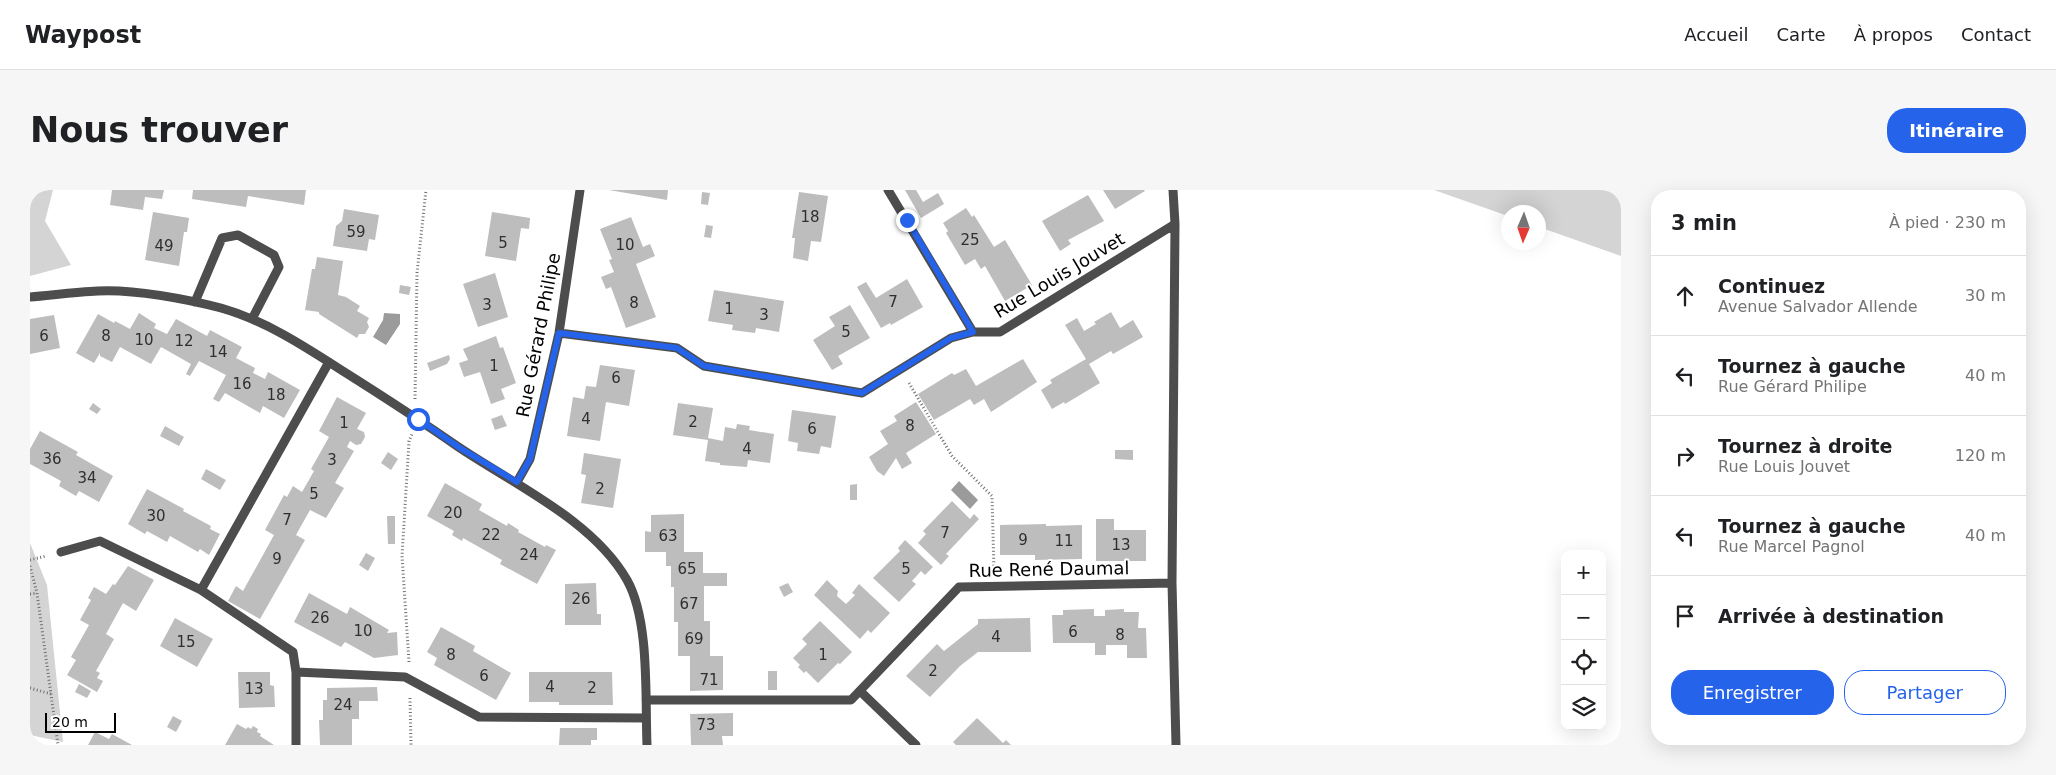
<!DOCTYPE html>
<html lang="fr">
<head>
<meta charset="utf-8">
<style>
  :root { --surface:#fff; --page:#f6f6f6; --text:#202124; --muted:#757577; --line:#e0e0e0; --accent:#2563eb }
  body { margin:0; font-family:"DejaVu Sans",sans-serif; background:var(--page); color:var(--text) }
  .controls { position:absolute; right:15px; bottom:15px; display:grid; overflow:hidden; border-radius:10px; box-shadow:0 5px 20px #0002 }
  .controls button { width:45px; height:45px; display:grid; place-items:center; padding:0; border:0; border-bottom:1px solid var(--line); background:var(--surface); color:var(--text); font:25px sans-serif }
  .compass { position:absolute; left:1471px; top:15px; width:45px; height:45px; border-radius:50%; background:var(--surface); box-shadow:0 5px 20px #0002; rotate:182deg }
  .scale { position:absolute; left:15px; bottom:12px; width:71px; box-sizing:border-box; padding-left:5px; border:2px solid #000; border-top:0; font-size:14px; line-height:18px; white-space:nowrap; color:#000; -webkit-text-stroke:4px #fff; paint-order:stroke }
  .stop { position:absolute; width:15px; height:15px; margin:-11px; border:4px solid #2563eb; border-radius:50%; background:#fff }
  .stop.end { background:#2563eb; border-color:#fff; box-shadow:0 1px 5px #0008 }
  .list { margin:0; padding:0; list-style:none }
  h2 { display:flex; justify-content:space-between; align-items:center; height:65px; margin:0; padding:0 20px; font-size:21px }
  h2 small { font-size:16px; font-weight:400; color:var(--muted) }
  .list li { display:grid; grid-template-columns:32px 1fr auto; gap:15px; align-items:center; box-sizing:border-box; height:80px; padding:0 20px; border-top:1px solid var(--line) }
  .list b { display:block; font-size:19px; white-space:nowrap }
  .list p { margin:0; font-size:16px; white-space:nowrap; color:var(--muted) }
  .list em { font-size:16px; font-style:normal; color:var(--muted) }
  .actions { display:flex; gap:10px; padding:15px 20px }
  .actions a { flex:1; padding:11px 0; border:1px solid var(--accent); border-radius:20px; text-align:center; font-size:18px; color:var(--accent) }
  .actions .main { background:var(--accent); color:#fff }
  .icon { flex:none; width:28px; height:28px; fill:none; stroke:currentColor; stroke-width:2; stroke-linecap:round; stroke-linejoin:round }
  .map { position:relative; flex:none; width:1591px; height:555px; overflow:hidden; border-radius:20px }
  header { display:flex; align-items:center; gap:30px; box-sizing:border-box; height:70px; padding:0 25px; background:var(--surface); border-bottom:1px solid var(--line) }
  header strong { font-size:24px }
  nav { display:flex; gap:28px; margin-inline-start:auto; font-size:18px }
  .intro { display:flex; align-items:center; justify-content:space-between; box-sizing:border-box; height:120px; padding:0 30px }
  h1 { margin:0; font-size:35px }
  .button { padding:12px 22px; border-radius:20px; background:var(--accent); color:#fff; font-size:18px; font-weight:700 }
  main { display:flex; gap:30px; padding:0 30px }
  aside { flex:1; background:var(--surface); border-radius:20px; box-shadow:0 5px 20px #0002 }
  .map>svg:first-child { display:block }
</style>
</head>
<body>
<header>
<strong>Waypost</strong>
<nav><a>Accueil</a><a>Carte</a><a>À propos</a><a>Contact</a></nav>
</header>
<div class="intro"><h1>Nous trouver</h1><a class="button">Itinéraire</a></div>
<main>
<div class="map">
<svg width="1591" height="555" viewBox="0 0 1591 555">
  <rect width="100%" height="100%" fill="#fff"/>
  <path fill="#d4d4d4" d="M0 0H23L15 31 41 75 0 86Z
    M1404 0H1591V66L1509 37 1508 22H1478V26Z
    M0 353 17 395 33 552 0 545Z"/>
  <path fill="#9b9b9b" d="M354 123 370 124V134L356 155 343 147 353 130Z
    M929 291 948 310 940 319 921 300Z"/>
  <path fill="#bdbdbd" d="M82 0H134L132 9 115 7 113 20 80 15Z
    M163 0H276L274 15 218 6 216 17 162 9Z
    M579 0H638L637 10Z
    M875 0H886L893 12 908 3 914 14 891 28Z
    M1073 0H1114L1115 1 1085 19Z
    M672 2 680 3 678 15 671 14Z
    M769 2 798 6 791 52 781 51 778 71 763 68 765 48H762Z
    M1058 5 1074 31 1038 50 1041 54 1030 61 1012 31Z
    M936 18 942 27 944 25 964 57 975 50 1002 95 975 111 955 76 951 79 945 69 935 75 916 43 918 41 913 33Z
    M314 19 349 25 345 50 339 49 337 61 303 56 306 36 312 31Z
    M123 22 159 28 157 42H154L149 76 115 70Z
    M462 22 500 28 499 39 491 38 486 71 455 66Z
    M601 27 613 57 620 54 625 66 606 74 626 127 596 138 581 97 576 99 571 87 584 82 579 70 582 69 570 39Z
    M676 35 683 36 681 48 674 47Z
    M287 67 313 71 308 105 316 107 330 116 327 121 339 128 337 132 339 137 335 144H329L327 148 289 124V122L275 120 282 79H285Z
    M465 83 478 127 448 137 433 94Z
    M877 89 893 117 861 135 860 133 851 138 827 97 836 92 846 108Z
    M370 95 381 97 379 105 369 103Z
    M684 100 754 111 749 142 726 138 725 143 702 140 703 135 678 131Z
    M820 115 840 148 808 166 813 174 802 180 783 150 805 136 799 127Z
    M1081 122 1090 138 1103 130 1113 147 1083 164 1081 161 1059 174 1070 193 1035 214 1034 212 1022 219 1011 200 1022 193 1020 190 1056 169 1035 135 1047 128 1054 141 1066 134 1064 132Z
    M109 123 126 134 124 138 137 144 146 129 177 146 180 140 212 157 206 168 225 178 223 183 235 189 238 182 270 200 254 228 233 216 230 223 195 203 189 212 183 209 196 185 169 171 160 186 156 184 161 174 131 157 121 174 90 157 82 172 70 166V163L64 173 46 163 68 124 84 133 85 131 100 139Z
    M24 125 30 158 0 164V129Z
    M466 146 470 158 473 157 486 193 471 199 475 209 461 214 450 182 434 187 429 173 438 170 433 159Z
    M419 165 420 169 417 174 400 181 397 173Z
    M993 169 1007 192 961 222 954 209 944 215 940 209 904 230 888 204 922 183 924 185 936 179 946 196Z
    M570 175 605 180 599 216 576 212 570 251 537 246 543 207 554 209 556 196 566 197Z
    M307 207 336 223 327 239 334 242 335 247 331 254 326 255 320 251 317 257 324 261 305 293 314 298 296 328 280 320 266 345 275 350 230 429 198 411 206 396 213 401 244 345 235 340 254 305 257 307 263 296 272 302 284 281 281 279 299 247 289 241Z
    M886 212 906 244 876 263 882 273 872 279 866 268 854 286 847 281 839 267 858 254 850 241 867 231 864 226Z
    M63 213 71 219 67 224 59 219Z
    M648 213 683 218 678 248 693 251 695 237 706 239 707 234 720 236 719 240 744 244 740 273 718 270 717 277 690 275V273L675 271 678 250 643 245Z
    M762 220 806 226 801 258 791 256 789 264 767 261 768 253 758 251Z
    M472 225 477 236 465 240 461 229Z
    M135 236 154 247 149 256 130 246Z
    M10 241 48 262 46 265 83 286 69 312 49 301 46 306 29 296 31 291 0 274V259Z
    M1085 260H1103V270L1085 269Z
    M358 262 368 269 361 280 351 273Z
    M554 263 591 269 583 318 551 313 556 285 551 284Z
    M176 279 196 290 190 300 171 289Z
    M415 293 452 314 449 320 477 336 478 333 489 340 488 342 515 357 516 355 526 360 507 394 470 374 472 370 433 348 432 351 422 345 424 341 397 326Z
    M827 294V310H820V295Z
    M117 299 154 319 153 321 181 336 180 339 190 344 179 365 170 359 168 362 140 346 137 352 117 341 115 344 98 334Z
    M922 311 940 329 944 324 949 329 916 364 919 366 911 375 888 353 896 344 893 341Z
    M654 324V362H673V383H697V396H674V431H680V466H693V500L660 501V466H648V432H644V397H641V376H636V362H615V341L621 342V325Z
    M357 326H365V354H358Z
    M1066 329H1084V340H1116V371H1066Z
    M1016 334V336L1052 335V369L1005 370V365H970V335Z
    M875 350 903 377 895 385 891 381 882 391 886 394 869 412 843 388 870 361 868 358Z
    M336 363 345 368 338 381 329 375Z
    M98 376 124 390 106 421 93 413 76 444 84 449 66 481 70 483 67 488 73 491 67 502 37 485 46 470 41 467 59 435 50 430 61 410 58 408 64 397 76 404 83 394 85 395Z
    M797 390 808 401 807 406 816 414 825 405 822 403 829 394 860 423 841 443 838 440 830 449 784 405Z
    M566 393 567 424H571V435H535V394Z
    M758 393 763 402 754 407 749 397Z
    M279 403 317 424 320 417 359 440 357 443 367 442 368 465 344 468 315 452 311 457 264 432Z
    M1064 419V426H1075V420L1094 419V422H1109L1108 438H1116L1117 468H1097V455H1076V465H1065V453H1023L1022 425H1033V420Z
    M145 428 183 449 167 477 130 456Z
    M1000 428 1001 462H948L930 476 900 507 876 486 907 454 914 461 948 434V429Z
    M790 431 822 462 810 474 808 473 788 493 776 481 774 483 768 477 770 475 763 468 777 454 772 449Z
    M411 437 445 456 443 461 481 483 466 510 404 475 407 468 397 462Z
    M738 481H747V500H738Z
    M208 482H240V495L244 496 245 517 209 518Z
    M499 482H582L583 515H529V512H499Z
    M49 494 61 501 57 508 45 502Z
    M347 497 348 511H329V529H322V555H290L289 530H293V510H297V498Z
    M703 523V546H692L693 555H661L660 524Z
    M143 526 152 531 146 542 137 537Z
    M947 528 973 553 976 550 981 555H926L923 552Z
    M207 534 216 539 218 537 221 539 223 536 228 539 227 542 231 544 230 546 244 555H195Z
    M530 538H567V550H561V555H529Z
    M65 542 79 549 82 544 102 555H58Z"/>
  <g fill="none" stroke-linecap="round" stroke-linejoin="round">
    <path stroke="#6f6f6f" stroke-width="3" stroke-dasharray="1 2.5" stroke-linecap="butt" d="M879 193 922 266 962 306 964 381
      M385 209 387 83 396 0
      M0 370 16 366
      M0 376 7 403 28 555
      M0 404 7 403
      M379 472 372 366 379 251 382 244
      M0 498 21 504
      M380 508 381 555"/>
    <path stroke="#4d4d4d" stroke-width="9" d="M858 0 943 142
      M1143 0 1145 34 1142 393 1146 555
      M0 107C23 105 46 102 68 101 104 99 156 109 191 118 237 131 277 158 316 183 354 207 391 231 427 256 483 294 563 330 597 390 620 431 615 508 617 555
      M165 112 192 48 208 45 244 65 249 77 222 129
      M529 143 647 158 674 176 832 203 921 148 943 142H970L1145 34
      M487 292 500 269 529 143 550 0
      M31 362 70 351 171 400 263 462 266 482V555
      M171 400 299 172
      M266 482 375 487 449 527 616 528
      M830 501 886 555
      M616 510H821L929 397 1142 393"/>
  </g>
  <g fill="none" stroke-linecap="round" stroke-linejoin="round">
    <path stroke="#2563eb" stroke-width="6" d="M388 229 430 258 487 292 500 269 529 143 647 158 674 176 832 203 921 148 943 142 877 30"/>
  </g>
  <g text-anchor="middle" dominant-baseline="central" stroke-width="4" stroke-linejoin="round" paint-order="stroke">
    <g font-size="15" fill="#2f2f2f">
      <text x="780" y="27">18</text>
      <text x="326" y="42">59</text>
      <text x="940" y="50">25</text>
      <text x="473" y="53">5</text>
      <text x="595" y="55">10</text>
      <text x="134" y="56">49</text>
      <text x="863" y="112">7</text>
      <text x="604" y="113">8</text>
      <text x="457" y="115">3</text>
      <text x="699" y="119">1</text>
      <text x="734" y="125">3</text>
      <text x="816" y="142">5</text>
      <text x="14" y="146">6</text>
      <text x="76" y="146">8</text>
      <text x="114" y="150">10</text>
      <text x="154" y="151">12</text>
      <text x="188" y="162">14</text>
      <text x="464" y="176">1</text>
      <text x="586" y="188">6</text>
      <text x="212" y="194">16</text>
      <text x="246" y="205">18</text>
      <text x="556" y="229">4</text>
      <text x="663" y="232">2</text>
      <text x="314" y="233">1</text>
      <text x="880" y="236">8</text>
      <text x="782" y="239">6</text>
      <text x="717" y="259">4</text>
      <text x="22" y="269">36</text>
      <text x="302" y="270">3</text>
      <text x="57" y="288">34</text>
      <text x="570" y="299">2</text>
      <text x="284" y="304">5</text>
      <text x="423" y="323">20</text>
      <text x="126" y="326">30</text>
      <text x="257" y="330">7</text>
      <text x="915" y="343">7</text>
      <text x="461" y="345">22</text>
      <text x="638" y="346">63</text>
      <text x="993" y="350">9</text>
      <text x="1034" y="351">11</text>
      <text x="1091" y="355">13</text>
      <text x="499" y="365">24</text>
      <text x="247" y="369">9</text>
      <text x="657" y="379">65</text>
      <text x="876" y="379">5</text>
      <text x="551" y="409">26</text>
      <text x="659" y="414">67</text>
      <text x="290" y="428">26</text>
      <text x="333" y="441">10</text>
      <text x="1043" y="442">6</text>
      <text x="1090" y="445">8</text>
      <text x="966" y="447">4</text>
      <text x="664" y="449">69</text>
      <text x="156" y="452">15</text>
      <text x="421" y="465">8</text>
      <text x="793" y="465">1</text>
      <text x="903" y="481">2</text>
      <text x="454" y="486">6</text>
      <text x="679" y="490">71</text>
      <text x="520" y="497">4</text>
      <text x="562" y="498">2</text>
      <text x="224" y="499">13</text>
      <text x="313" y="515">24</text>
      <text x="676" y="535">73</text>
    </g>
    <g font-size="18" fill="#000" stroke="#fff">
      <text transform="translate(1029 85) rotate(-31)">Rue Louis Jouvet</text>
      <text transform="translate(508 145) rotate(-79)">Rue Gérard Philipe</text>
      <text transform="translate(1019 379) rotate(-1)">Rue René Daumal</text>
    </g>
  </g>
</svg>
<div class="controls">
<button>+</button>
<button>−</button>
<button><svg class="icon" aria-label="locate" viewBox="0 0 24 24"><circle cx="12" cy="12" r="6"/><path d="M12 2v4M12 18v4M2 12h4M18 12h4"/></svg></button>
<button><svg class="icon" aria-label="layers" viewBox="0 0 24 24"><path d="M12 4l9 5-9 5-9-5zM3 14l9 5 9-5"/></svg></button>
</div>
<svg class="compass" viewBox="-18 -18 36 36"><path d="M0-13l5 13h-10z" fill="#e53935"/><path d="M0 13l5-13h-10z" fill="#757577"/></svg>
<div class="scale">20 m</div>
<div class="stop" style="left:388px;top:229px"></div>
<div class="stop end" style="left:877px;top:30px"></div>
</div>
<aside>
<h2>3 min<small>À pied · 230 m</small></h2>
<ul class="list">
<li><svg class="icon" aria-label="ahead" viewBox="0 0 24 24"><path d="M12 20V5M6 11l6-6 6 6"/></svg><div><b>Continuez</b><p>Avenue Salvador Allende</p></div><em>30 m</em></li>
<li><svg class="icon" aria-label="left" viewBox="0 0 24 24"><path d="M17 20v-9H6M10 6l-5 5 5 5"/></svg><div><b>Tournez à gauche</b><p>Rue Gérard Philipe</p></div><em>40 m</em></li>
<li><svg class="icon" aria-label="right" viewBox="0 0 24 24"><path d="M7 20v-9h11M14 6l5 5-5 5"/></svg><div><b>Tournez à droite</b><p>Rue Louis Jouvet</p></div><em>120 m</em></li>
<li><svg class="icon" aria-label="left" viewBox="0 0 24 24"><path d="M17 20v-9H6M10 6l-5 5 5 5"/></svg><div><b>Tournez à gauche</b><p>Rue Marcel Pagnol</p></div><em>40 m</em></li>
<li><svg class="icon" aria-label="arrive" viewBox="0 0 24 24"><path d="M6 21V4h12l-3 4 3 4H6"/></svg><div><b>Arrivée à destination</b></div></li>
</ul>
<div class="actions"><a class="main">Enregistrer</a><a>Partager</a></div>
</aside>
</main>
</body>
</html>
